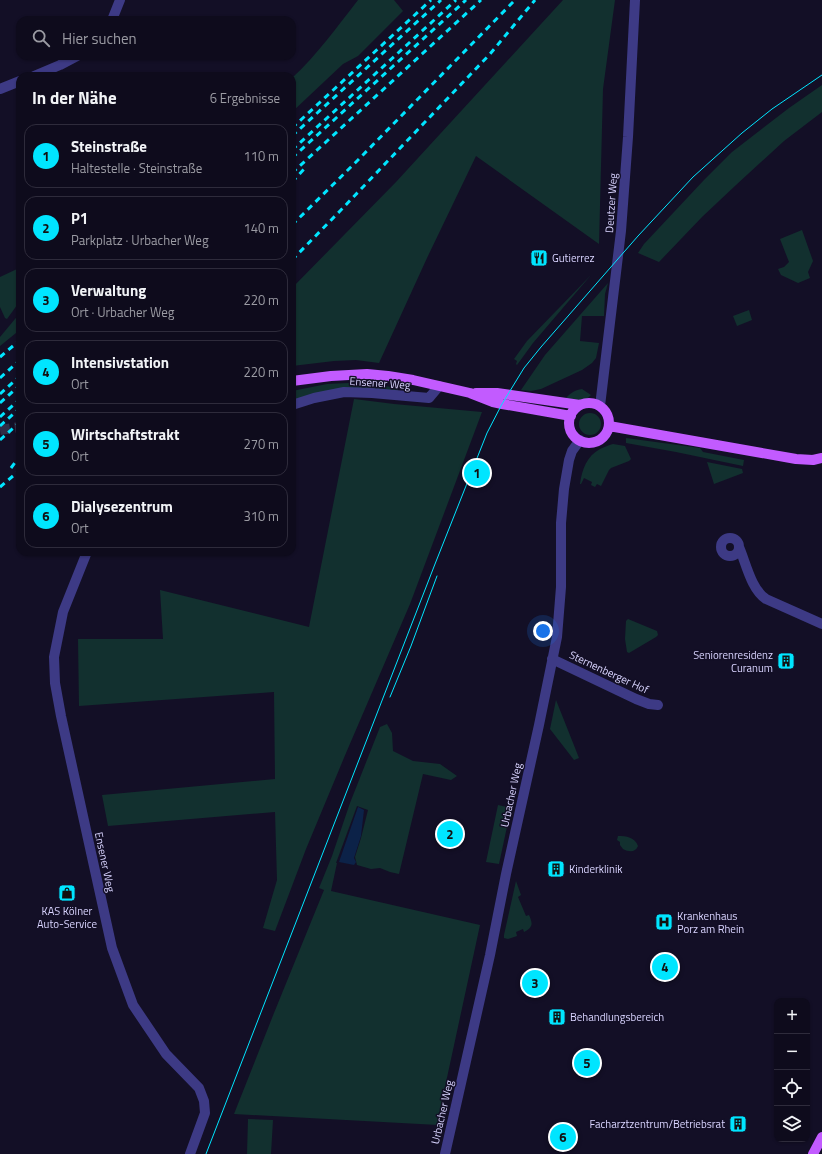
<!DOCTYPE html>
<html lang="de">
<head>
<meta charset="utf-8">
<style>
  :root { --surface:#0e0b1c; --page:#1c1929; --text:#f1f3f6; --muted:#9b9ba3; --line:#2e2b3b; --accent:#00e5ff }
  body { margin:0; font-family:"Titillium Web",sans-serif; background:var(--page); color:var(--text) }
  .controls { position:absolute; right:12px; bottom:12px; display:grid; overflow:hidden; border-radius:8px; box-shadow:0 1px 3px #0004 }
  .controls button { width:36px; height:36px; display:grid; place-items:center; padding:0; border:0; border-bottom:1px solid var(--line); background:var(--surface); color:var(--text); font:20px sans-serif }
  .you { position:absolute; left:543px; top:631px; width:14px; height:14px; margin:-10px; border:3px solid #fff; border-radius:50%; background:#1a73e8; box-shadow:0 0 0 6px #1a73e833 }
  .badge { display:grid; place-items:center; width:26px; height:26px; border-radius:50%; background:var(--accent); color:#111; font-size:13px; font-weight:700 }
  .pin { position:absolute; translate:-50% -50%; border:2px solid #fff; box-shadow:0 1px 4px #0006 }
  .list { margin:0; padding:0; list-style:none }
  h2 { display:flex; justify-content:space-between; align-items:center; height:52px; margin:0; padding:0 16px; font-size:17px }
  h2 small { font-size:13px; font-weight:400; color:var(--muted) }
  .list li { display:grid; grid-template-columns:26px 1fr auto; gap:12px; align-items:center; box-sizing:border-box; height:64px; margin:0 8px 8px; padding:0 8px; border:1px solid var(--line); border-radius:12px }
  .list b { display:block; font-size:15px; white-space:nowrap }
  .list p { margin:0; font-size:13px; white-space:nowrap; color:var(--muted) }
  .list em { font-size:13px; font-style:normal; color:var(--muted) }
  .icon { flex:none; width:22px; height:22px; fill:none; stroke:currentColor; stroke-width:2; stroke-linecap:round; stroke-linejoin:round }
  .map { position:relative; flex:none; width:822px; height:1154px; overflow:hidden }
  .search { position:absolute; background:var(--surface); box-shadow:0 1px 3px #0004; left:16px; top:16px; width:280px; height:44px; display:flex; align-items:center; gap:10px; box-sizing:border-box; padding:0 14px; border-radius:12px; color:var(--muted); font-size:15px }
  .panel { position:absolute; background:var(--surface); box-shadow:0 1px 3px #0004; left:16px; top:72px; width:280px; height:484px; border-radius:12px }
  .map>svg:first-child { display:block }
</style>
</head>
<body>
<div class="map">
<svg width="822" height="1154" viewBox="0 0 822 1154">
  <rect width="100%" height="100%" fill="#130f26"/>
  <path fill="#12302f" d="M358 0H394L403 11 358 56 343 64 292 112V78C317 55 337 27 358 0Z
    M563 0H615L603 89 599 244 476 156 427 258 379 363 356 360 334 361 292 366V288L396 182Z
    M822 85V112L784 141 736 185 702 217 659 262 638 253 644 244 704 180 732 152 789 108Z
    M802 230 813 261 808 272 810 278 798 283 781 275 778 269 784 267 789 262 780 239Z
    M17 269 19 274H20V301L7 319 5 318 0 307V277Z
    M591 275 533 343 517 365 516 364 517 361 514 359 527 341Z
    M608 283 605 294 604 316H582L580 341 599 343 596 358 592 363 582 370 541 389 531 391 521 390 545 355Z
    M749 310 752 320 737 326 733 316Z
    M20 313V327L16 333 0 346V337Z
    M349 383H366L398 388V392L370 389 292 404V391L327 384Z
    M582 389 591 395C584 403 575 401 565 400 568 394 575 390 582 389Z
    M354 399 394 404 482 412 410 604 346 753 306 849 275 931 263 928 277 880 275 812 108 826 102 795 275 779 274 692 79 706 78 639H163L160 590 309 627Z
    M579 424a11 11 0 1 1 22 0a11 11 0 1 1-22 0Z
    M626 438 700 448 703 452 744 460 743 466 676 452 626 443Z
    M613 444 625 446 631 459 629 461 611 468 609 470 601 486 597 484 595 487 591 485 592 482 584 478 581 484H580C582 469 587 456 600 449 605 447 608 445 613 444Z
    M707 462 742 469 743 473 714 484Z
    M628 619 657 631 658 635 656 637 629 653 627 652 625 639 626 621Z
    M556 700 579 758 574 760 550 729Z
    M387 724 392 733 393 751 413 761 440 764 457 776 451 780 423 774 399 874 390 872 380 868 371 869 357 865 355 857 361 838 368 810 357 806 336 863H337L331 891 480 925 440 1110 438 1125 234 1114 274 1013 324 890 319 888 332 856 350 803 380 727Z
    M498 805 511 808 499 864 486 862Z
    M618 836C626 836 635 837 638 846 635 853 629 852 623 849L620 845V842L617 840Z
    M516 881 521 895 518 897 526 916 529 915C533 924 533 927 524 932L523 929 516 932 517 936 508 939 504 938V935Z
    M248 1119 273 1120 271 1154H247Z"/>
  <path fill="#0c2248" d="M358 807 364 810 361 836 354 858 356 862 354 865 339 862Z"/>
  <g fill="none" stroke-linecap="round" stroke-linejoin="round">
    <path stroke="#312d47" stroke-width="10" stroke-dasharray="10 5" stroke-linecap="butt" d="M0 430 20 427"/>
    <path stroke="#3d3a85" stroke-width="10" d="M112 20 120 0
      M34 76 60 65 77 56
      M0 89 20 81
      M292 405 314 398 344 392 372 393 429 398 439 386
      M600 406 621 231 628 137 635 0
      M721 547a9 9 0 1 1 18 0a9 9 0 1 1-18 0Z
      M739 547C746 563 751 589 766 599L822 624
      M87 552 63 612 54 657 55 683 61 716 112 948 133 1005 166 1054 199 1088 204 1101 205 1113 190 1154
      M552 659 636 699 649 704 658 705
      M445 1154 490 955 506 874 539 725 557 637 561 587V523L564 489 569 460 572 451 580 440"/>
    <path stroke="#c25bff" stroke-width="10" d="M292 381 331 376 367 374 388 376 413 380 470 393 493 402 502 404 571 416
      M476 393H497L580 405
      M569 423a20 20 0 1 1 40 0a20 20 0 1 1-40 0Z
      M609 426 796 459 813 460 822 458
      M813 1154 822 1137"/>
    <path stroke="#00e5ff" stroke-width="1" d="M390 697 411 646 437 576
      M206 1154 435 564 487 433 502 404 524 368 541 347 638 236 693 177 742 133 772 109 822 75"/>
    <path stroke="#00e5ff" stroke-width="3" stroke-dasharray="6 5" stroke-linecap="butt" d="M292 128 431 0
      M292 136 441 0
      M292 150 456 0
      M292 158 466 0
      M292 173 481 0
      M292 182 307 166
      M292 225 357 161 515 0
      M292 260 340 211 490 54 535 0
      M0 357 20 340
      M0 378 20 360
      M0 394 20 376
      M0 403 20 385
      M0 417 20 399
      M0 426 20 408
      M0 440 20 422
      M11 468 20 456
      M0 487 20 470"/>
  </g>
  <defs>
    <g id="restaurant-square" transform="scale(0.9)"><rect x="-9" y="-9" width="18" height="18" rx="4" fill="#00e5ff" stroke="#130f26"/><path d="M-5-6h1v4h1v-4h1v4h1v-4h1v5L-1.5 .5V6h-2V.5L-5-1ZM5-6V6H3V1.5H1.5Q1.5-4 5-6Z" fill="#111"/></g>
    <g id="building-square" transform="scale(0.9)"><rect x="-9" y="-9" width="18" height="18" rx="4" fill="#00e5ff" stroke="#130f26"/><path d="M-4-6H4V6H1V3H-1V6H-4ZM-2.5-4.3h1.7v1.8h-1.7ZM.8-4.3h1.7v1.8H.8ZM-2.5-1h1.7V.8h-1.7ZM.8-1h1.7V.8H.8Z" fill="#111"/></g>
    <g id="shop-square" transform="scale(0.9)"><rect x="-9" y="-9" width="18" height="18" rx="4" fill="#00e5ff" stroke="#130f26"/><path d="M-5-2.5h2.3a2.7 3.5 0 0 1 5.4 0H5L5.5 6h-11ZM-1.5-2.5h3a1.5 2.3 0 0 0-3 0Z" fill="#111"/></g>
    <g id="hospital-square" transform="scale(0.9)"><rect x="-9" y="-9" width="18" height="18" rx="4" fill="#00e5ff" stroke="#130f26"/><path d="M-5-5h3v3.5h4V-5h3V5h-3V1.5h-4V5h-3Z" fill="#111"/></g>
  </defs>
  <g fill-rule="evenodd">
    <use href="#restaurant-square" x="539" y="258"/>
    <use href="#building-square" x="786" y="661"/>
    <use href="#building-square" x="556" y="869"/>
    <use href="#shop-square" x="67" y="893"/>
    <use href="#hospital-square" x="664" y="922"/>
    <use href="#building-square" x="557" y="1017"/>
    <use href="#building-square" x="738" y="1124"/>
  </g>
  <g text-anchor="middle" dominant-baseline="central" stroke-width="3" stroke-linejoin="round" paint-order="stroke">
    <g font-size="11" fill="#d9d4ff" stroke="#130f26">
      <text transform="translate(611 203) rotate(-86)">Deutzer Weg</text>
      <text transform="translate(380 383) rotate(4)">Ensener Weg</text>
      <text transform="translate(609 672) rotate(25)">Sternenberger Hof</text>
      <text transform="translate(511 795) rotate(-78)">Urbacher Weg</text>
      <text transform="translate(105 862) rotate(78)">Ensener Weg</text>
      <text transform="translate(442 1112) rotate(-77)">Urbacher Weg</text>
    </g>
    <g font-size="11" fill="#d9d4ff" stroke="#130f26" text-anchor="start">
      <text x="552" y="258">Gutierrez</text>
      <text x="773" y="655" text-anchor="end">Seniorenresidenz<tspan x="773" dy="13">Curanum</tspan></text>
      <text x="569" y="869">Kinderklinik</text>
      <text x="67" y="911" text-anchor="middle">KAS Kölner<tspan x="67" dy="13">Auto-Service</tspan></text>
      <text x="677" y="916">Krankenhaus<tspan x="677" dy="13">Porz am Rhein</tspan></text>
      <text x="570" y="1017">Behandlungsbereich</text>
      <text x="725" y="1124" text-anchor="end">Facharztzentrum/Betriebsrat</text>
    </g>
  </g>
</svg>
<div class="controls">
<button>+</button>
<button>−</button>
<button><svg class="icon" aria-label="locate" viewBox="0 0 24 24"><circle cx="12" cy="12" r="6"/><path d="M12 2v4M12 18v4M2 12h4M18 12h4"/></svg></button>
<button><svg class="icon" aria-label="layers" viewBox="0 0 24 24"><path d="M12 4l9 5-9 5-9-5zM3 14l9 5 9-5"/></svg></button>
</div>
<div class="you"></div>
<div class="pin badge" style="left:477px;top:473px">1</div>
<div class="pin badge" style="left:450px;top:834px">2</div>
<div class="pin badge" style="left:535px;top:983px">3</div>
<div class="pin badge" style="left:665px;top:967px">4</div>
<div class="pin badge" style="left:587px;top:1063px">5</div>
<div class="pin badge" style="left:563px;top:1137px">6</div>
<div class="search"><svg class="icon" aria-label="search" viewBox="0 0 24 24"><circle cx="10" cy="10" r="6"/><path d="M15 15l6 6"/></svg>Hier suchen</div>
<section class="panel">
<h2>In der Nähe<small>6 Ergebnisse</small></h2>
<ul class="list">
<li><span class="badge">1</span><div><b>Steinstraße</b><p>Haltestelle · Steinstraße</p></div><em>110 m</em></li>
<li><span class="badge">2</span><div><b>P1</b><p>Parkplatz · Urbacher Weg</p></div><em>140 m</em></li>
<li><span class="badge">3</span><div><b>Verwaltung</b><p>Ort · Urbacher Weg</p></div><em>220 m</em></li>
<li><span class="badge">4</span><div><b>Intensivstation</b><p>Ort</p></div><em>220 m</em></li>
<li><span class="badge">5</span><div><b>Wirtschaftstrakt</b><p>Ort</p></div><em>270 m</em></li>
<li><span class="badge">6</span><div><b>Dialysezentrum</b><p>Ort</p></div><em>310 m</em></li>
</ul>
</section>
</div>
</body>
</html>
